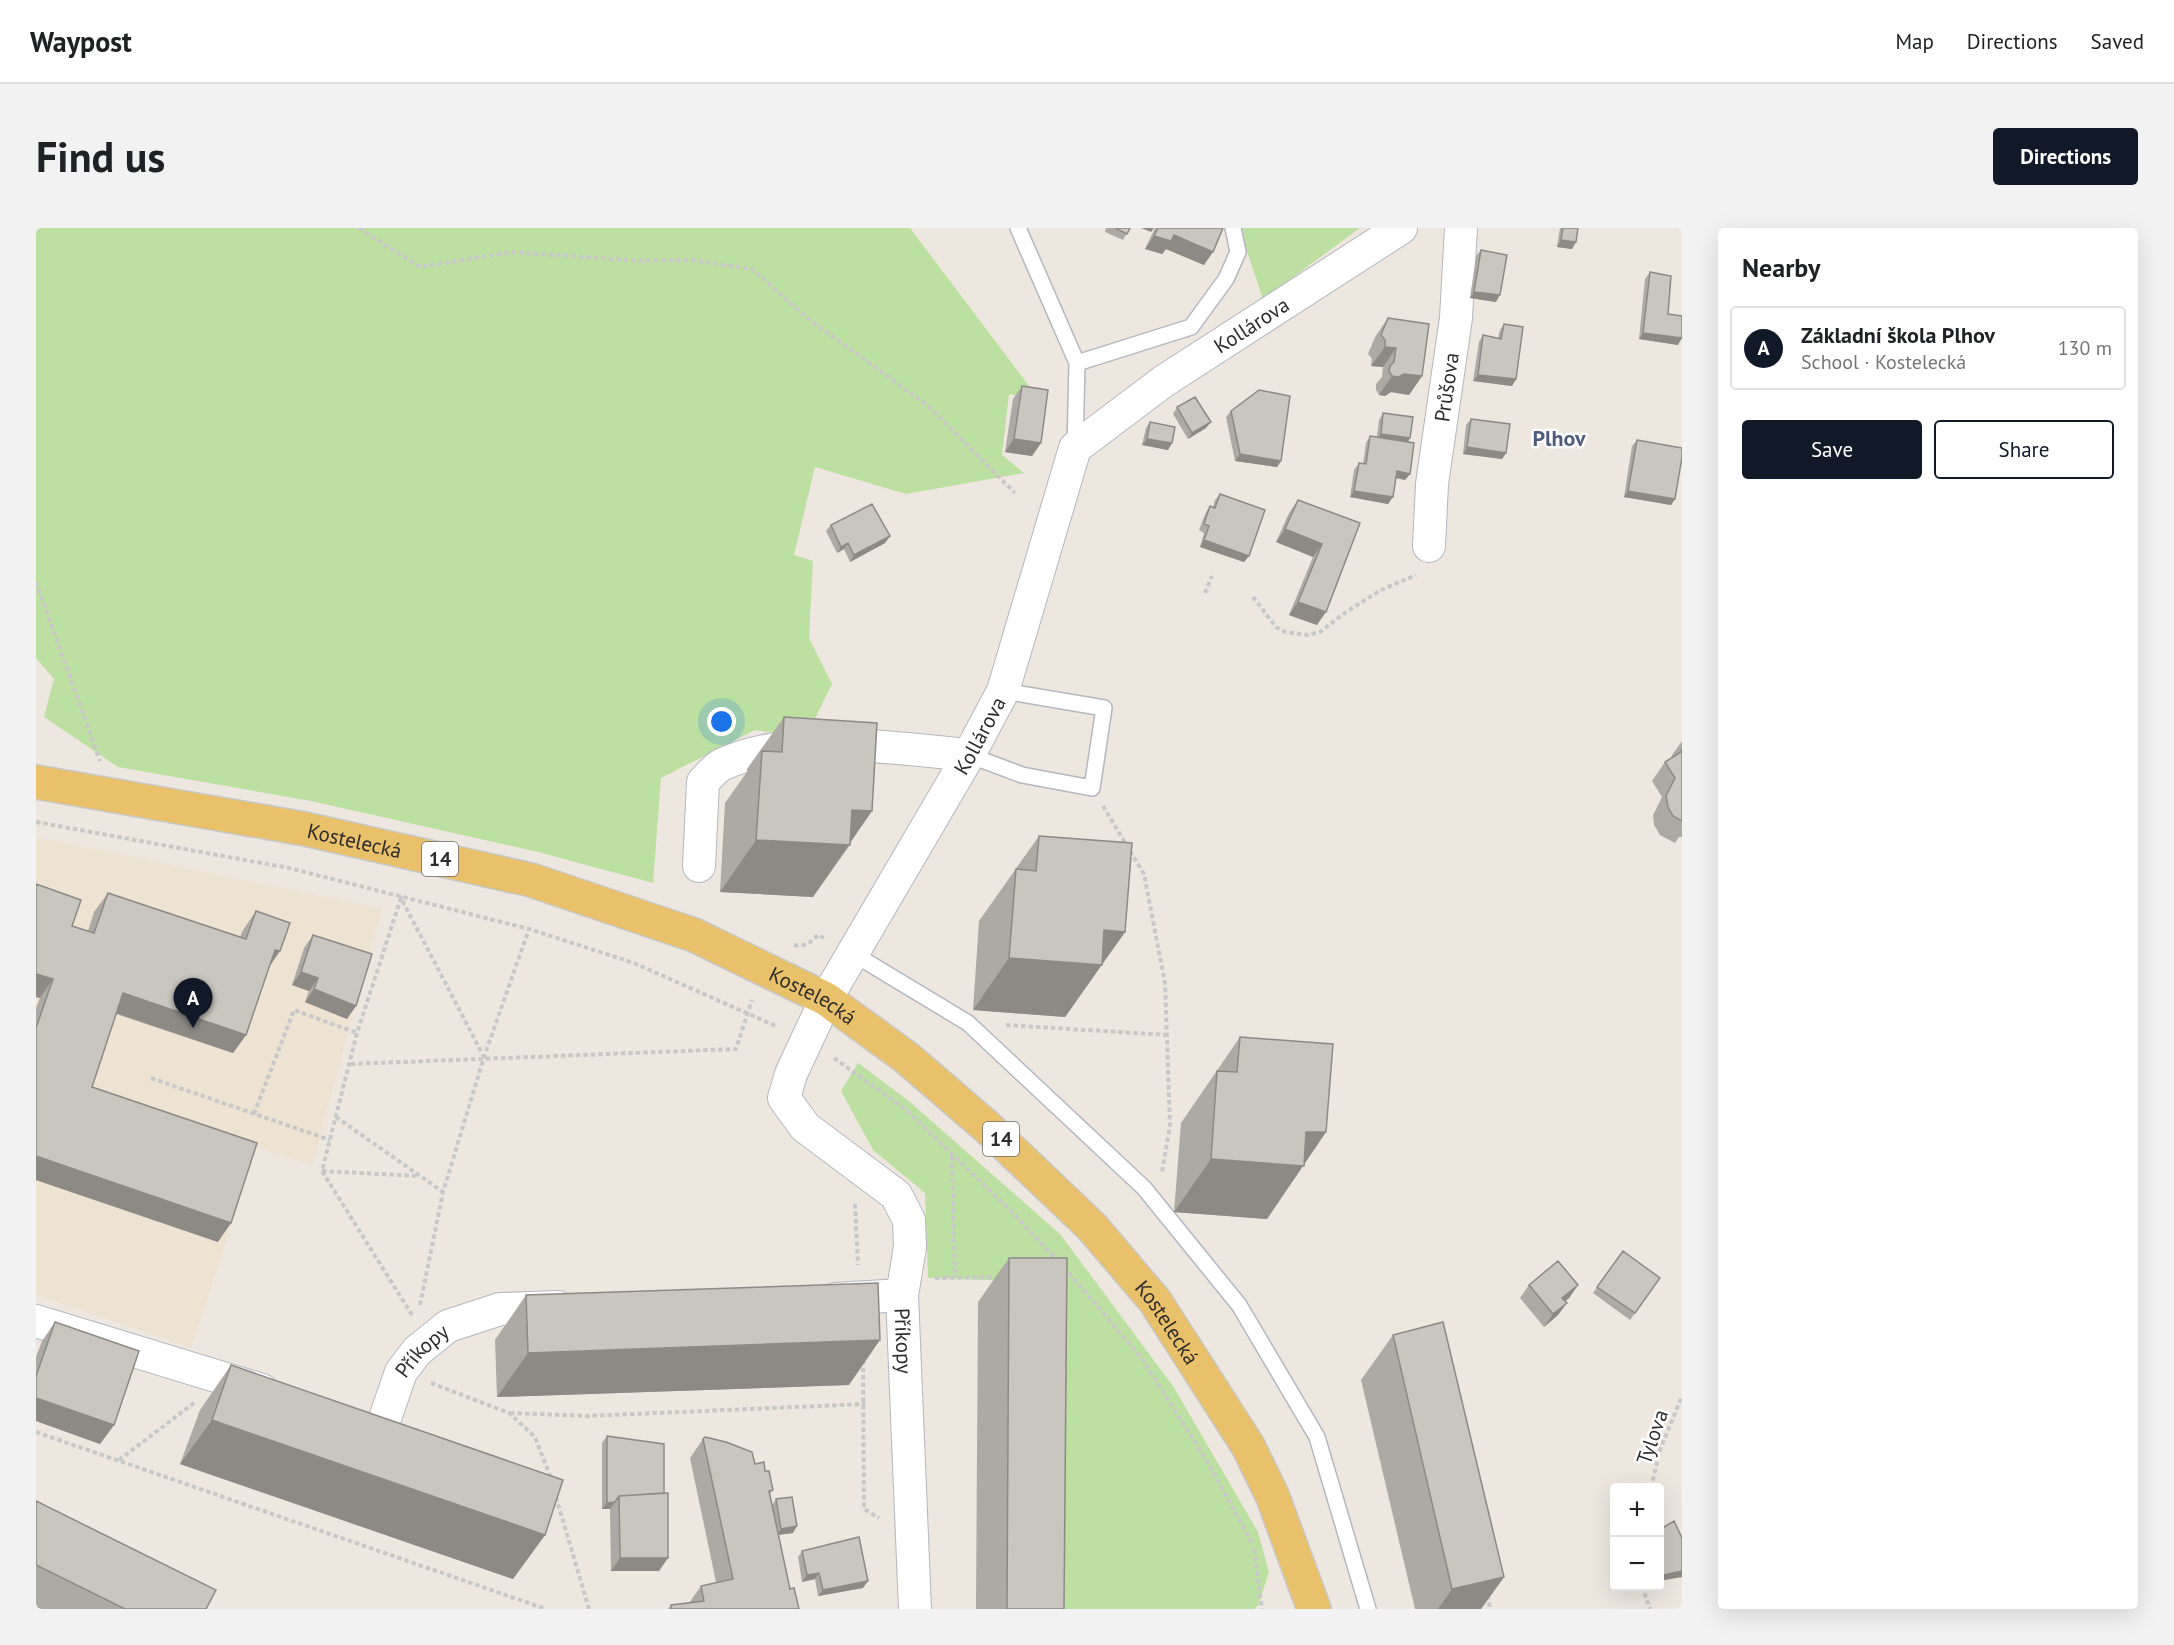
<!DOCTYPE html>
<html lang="en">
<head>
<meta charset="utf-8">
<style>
  :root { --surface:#fff; --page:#f2f2f2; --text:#202124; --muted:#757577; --line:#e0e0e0; --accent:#111827 }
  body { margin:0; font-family:"PT Sans",sans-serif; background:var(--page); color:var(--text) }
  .controls { position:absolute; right:18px; bottom:18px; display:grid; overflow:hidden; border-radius:6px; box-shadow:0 6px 24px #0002 }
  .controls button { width:54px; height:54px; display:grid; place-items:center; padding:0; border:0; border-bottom:2px solid var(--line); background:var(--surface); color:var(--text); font:30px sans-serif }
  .you { position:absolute; left:686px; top:494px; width:21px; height:21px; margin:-15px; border:4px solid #fff; border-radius:50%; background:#1a73e8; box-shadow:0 0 0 9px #1a73e833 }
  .badge { display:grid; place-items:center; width:39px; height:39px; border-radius:50%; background:var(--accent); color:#fff; font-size:20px; font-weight:700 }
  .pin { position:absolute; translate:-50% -50px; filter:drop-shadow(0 2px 3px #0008) }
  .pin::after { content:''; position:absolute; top:32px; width:21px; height:18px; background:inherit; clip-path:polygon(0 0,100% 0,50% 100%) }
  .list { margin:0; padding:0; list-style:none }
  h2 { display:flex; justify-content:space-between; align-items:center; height:78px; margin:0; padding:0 24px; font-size:26px }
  h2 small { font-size:20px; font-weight:400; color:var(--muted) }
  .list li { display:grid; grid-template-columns:39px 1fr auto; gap:18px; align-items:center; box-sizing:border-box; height:84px; margin:0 12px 12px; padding:0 12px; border:2px solid var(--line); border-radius:6px }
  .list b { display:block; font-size:22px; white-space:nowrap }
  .list p { margin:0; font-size:20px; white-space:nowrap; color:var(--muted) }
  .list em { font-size:20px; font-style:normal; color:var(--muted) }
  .actions { display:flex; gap:12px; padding:18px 24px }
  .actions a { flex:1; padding:14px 0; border:2px solid var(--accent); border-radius:6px; text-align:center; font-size:21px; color:var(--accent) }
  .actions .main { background:var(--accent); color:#fff }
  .map { position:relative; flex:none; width:1646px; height:1381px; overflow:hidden; border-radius:6px }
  header { display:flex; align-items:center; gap:36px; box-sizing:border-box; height:84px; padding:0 30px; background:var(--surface); border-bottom:2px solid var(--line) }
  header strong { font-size:28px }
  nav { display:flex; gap:33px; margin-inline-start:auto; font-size:21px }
  .intro { display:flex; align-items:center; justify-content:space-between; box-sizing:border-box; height:144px; padding:0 36px }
  h1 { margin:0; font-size:42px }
  .button { padding:15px 27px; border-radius:6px; background:var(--accent); color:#fff; font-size:21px; font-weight:700 }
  main { display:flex; gap:36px; padding:0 36px }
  aside { flex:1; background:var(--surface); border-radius:6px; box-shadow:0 6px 24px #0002 }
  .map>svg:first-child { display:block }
</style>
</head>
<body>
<header>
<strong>Waypost</strong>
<nav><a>Map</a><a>Directions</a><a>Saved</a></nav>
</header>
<div class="intro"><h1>Find us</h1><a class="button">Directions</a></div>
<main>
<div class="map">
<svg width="1646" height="1381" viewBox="0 0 1646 1381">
  <rect width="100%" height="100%" fill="#ede7e0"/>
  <path fill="#eee2d1" d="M0 609 346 681 276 937 221 920 155 1120 0 1067Z"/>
  <path fill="#bce0a1" d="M0 0H874L1003 171 973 166 966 227 988 245 870 266 779 239 758 327 777 333 773 410 796 456 770 509 719 502 625 550 617 655 502 624 275 573 82 539 8 489 18 451 0 430Z
    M1203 0H1324L1227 71Z
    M822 835 874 874 1024 1006 1137 1158 1222 1304 1233 1344 1222 1378 1218 1381H1006L1010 1054 892 1050 889 965 837 922 805 863Z"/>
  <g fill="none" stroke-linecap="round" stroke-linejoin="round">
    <g stroke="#b4b7bf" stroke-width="18">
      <path id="service" d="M982 0 1041 135 1039 220
        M1041 135 1155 99 1190 51 1202 24 1197 0
        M933 527 986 547 1056 560 1068 480 967 463
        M816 725 932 795 1108 960 1203 1077 1281 1209 1332 1381"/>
    </g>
    <g stroke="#b4b7bf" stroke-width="34">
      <g id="minor">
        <path id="s1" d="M1393 318 1396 256 1420 90 1425 0"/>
        <path d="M663 638 667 554C673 548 680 539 687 536 758 504 858 520 933 527"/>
        <path id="s2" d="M866 1067 874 1019 873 992 860 967 769 899 748 870 755 846 790 771 933 527 967 463 1039 220 1128 153 1365 0"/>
        <path id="s3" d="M800 1071 866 1067 879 1381"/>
        <path d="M0 1093 226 1162"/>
        <path id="s4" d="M346 1199 365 1144 381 1123 412 1098 464 1081 522 1079"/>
      </g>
    </g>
    <g stroke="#c8c8c8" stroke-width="36">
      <g id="primary">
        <path id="s5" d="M0 554 269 601 495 652 658 707 790 771 871 830 951 899 1056 999 1119 1073 1212 1218 1236 1267 1278 1381"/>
      </g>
    </g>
    <path stroke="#c8c8c8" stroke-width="4" stroke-dasharray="4.5 3" stroke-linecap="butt" d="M323 0 384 39 475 24 604 33 654 32 716 41 771 90 891 177 979 265
      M0 354 64 533
      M1169 365 1176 348
      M1217 369 1240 399 1249 404 1272 407 1284 404 1310 384 1345 362 1380 347
      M1067 578 1108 646 1129 755 1134 898 1126 944
      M0 594 253 640 493 701 598 735 742 799
      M758 717C768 720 776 713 782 707L788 710
      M970 797 1131 807
      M798 830 869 881 970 978 1023 1034
      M315 836 700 821 716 772
      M115 850 294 912
      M218 886 258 782 321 805
      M300 889 407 964
      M916 928 919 1049
      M286 943 382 948
      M819 976 822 1037
      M1028 1039 1107 1132 1172 1235 1216 1315
      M899 1050 964 1049
      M384 1077 407 964 448 829 493 701
      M376 1087 286 943 321 805 365 670 448 829
      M827 1132 828 1281 843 1290
      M395 1155 473 1185 499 1209 515 1250
      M474 1185 552 1188 829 1176
      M0 1204 510 1381
      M83 1232 158 1175
      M1615 1260 1624 1222 1646 1168
      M520 1269 553 1381
      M1218 1321 1226 1381
      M1606 1358 1614 1381
      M1452 1367 1454 1381"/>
    <use href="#service" stroke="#fff" stroke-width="15"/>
    <use href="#minor" stroke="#fff" stroke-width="32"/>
    <use href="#primary" stroke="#e9c16a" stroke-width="33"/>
  </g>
  <path fill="#ada9a4" d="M1070 0H1094L1087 12 1069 4Z
    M1119 0H1187L1168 37 1130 21 1126 26 1109 21Z
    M1524 0H1542L1540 14 1536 21 1521 19Z
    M1445 22 1460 74 1434 70 1440 28Z
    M1614 44 1632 86 1642 117 1603 111 1609 51Z
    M1352 90 1386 148 1373 167 1355 164 1349 168 1343 167 1340 162V156L1346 149 1347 139 1335 138 1336 131 1332 126 1339 109Z
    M1468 96 1480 151 1476 158 1437 153 1443 114 1447 107 1462 110 1464 102Z
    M986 158 1005 215 996 228 969 224 977 171Z
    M1141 179 1170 200 1152 211 1137 186Z
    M1195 183 1245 233 1241 239 1199 233 1190 189Z
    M1347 185 1371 214 1374 246 1369 252 1360 250 1352 276 1314 269 1318 242 1323 235 1327 236 1330 215 1334 208 1341 209 1343 192Z
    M1435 191 1470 225 1466 231 1427 226 1430 197Z
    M1114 194 1136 215 1132 222 1106 217 1110 200Z
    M1601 212 1639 271 1635 277 1588 269 1596 218Z
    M1184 266 1208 334 1164 319 1168 305 1163 302 1170 284 1174 278 1177 279 1179 272Z
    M1262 272 1324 295 1281 397 1253 387 1277 329 1240 314 1253 285Z
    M795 297 854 308 849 315 814 334 808 321 801 325 790 303Z
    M748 489 814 615V617L777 669 684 664 689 575 711 544V541Z
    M1646 513V609H1643L1639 615 1624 607 1618 597 1617 587 1626 569 1616 553 1629 534 1635 530 1636 527Z
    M1003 608 1089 704 1029 789 937 782 943 693Z
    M0 656 36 698 52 703 58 684 72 665 204 709 207 702 220 683 233 739 210 807 197 825 80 786 56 859 182 1014 0 952V780L4 770 0 769Z
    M277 707 311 791 269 774 273 763 256 757 268 720Z
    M1204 809 1290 904 1231 991 1138 984 1145 895Z
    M1587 1023 1624 1050 1594 1092 1557 1065Z
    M973 1030 1028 1381H940L942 1074Z
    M1493 1057H1542L1533 1070 1529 1073 1522 1087 1508 1099 1484 1070Z
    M490 1067 813 1157 461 1169 459 1112Z
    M19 1094 78 1197 64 1216 0 1193V1129L6 1113Z
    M1357 1107 1468 1349 1445 1381H1379L1325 1152Z
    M195 1137 509 1307 477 1351 144 1236 164 1182Z
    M571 1208 623 1343H575L574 1281H566V1215Z
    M667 1211 729 1243 737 1262 734 1266 736 1277 740 1271 757 1305 742 1307 754 1361 763 1381H632L635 1377 653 1375 665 1358 680 1354 654 1230Z
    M0 1273 170 1381H0Z
    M766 1323 827 1360 782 1368 779 1351 766 1354 762 1329Z"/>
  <path fill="#8d8a86" d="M1105 0H1118L1115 4Z
    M1138 7 1177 24 1168 37 1130 21 1126 26 1109 21 1118 8Z
    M1525 12 1540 14 1536 21 1521 19Z
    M1438 64 1464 67 1460 74 1434 70Z
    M1607 105 1646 110 1642 117 1603 111Z
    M1349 119 1360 120 1347 139 1335 138Z
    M1368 146 1386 148 1373 167 1355 164 1349 168 1343 167 1356 148Z
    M1442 147 1480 151 1476 158 1437 153Z
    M1175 194 1170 200 1152 211 1156 205Z
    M1345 206 1374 210 1370 217 1340 212Z
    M978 211 1005 215 996 228 969 224Z
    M1111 211 1136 215 1132 222 1106 217Z
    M1431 219 1470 225 1466 231 1427 226Z
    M1204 226 1245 233 1241 239 1199 233Z
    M1361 243 1374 246 1369 252 1356 249Z
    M1318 263 1357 269 1352 276 1314 269Z
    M1592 263 1639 271 1635 277 1588 269Z
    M1249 301 1286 316 1277 329 1240 314Z
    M854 308 849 315 814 334 818 327Z
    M1168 312 1213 328 1208 334 1164 319Z
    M812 315 808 321 801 325 805 319Z
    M1262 374 1290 384 1281 397 1253 387Z
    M816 582 836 583 777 669 684 664 720 612Z
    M1068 702 1089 704 1029 789 937 782 973 730Z
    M239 722 244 723 231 742Z
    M265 744 282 750 273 763 256 757Z
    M0 746 17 751 4 770 0 769Z
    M278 761 320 778 311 791 269 774Z
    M87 765 210 807 197 825 74 783Z
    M1270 904H1290L1231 991 1138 984 1175 931Z
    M0 928 195 995 182 1014 0 952Z
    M1542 1057 1533 1070 1517 1083 1526 1070Z
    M1531 1075 1522 1087 1508 1099 1517 1086Z
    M844 1112 813 1157 461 1169 492 1125Z
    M0 1170 78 1197 64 1216 0 1193Z
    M176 1192 509 1307 477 1351 144 1236Z
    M579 1274 574 1281H566L571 1275Z
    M761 1298 757 1305 741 1307 745 1301Z
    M584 1330H632L623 1343H575Z
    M1646 1343V1349L1623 1353V1348Z
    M783 1345 779 1351 766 1354 771 1347Z
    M1468 1349 1445 1381H1402L1416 1361Z
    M832 1353 827 1360 782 1368 787 1362Z"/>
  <path fill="#c9c5bf" stroke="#8d8a86" stroke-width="1.5" d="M1079 0H1094L1091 6Z
    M1122 0H1187L1177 24 1138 7 1135 13 1118 8Z
    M1527 0H1542L1540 14 1525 12Z
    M1445 22 1471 27 1464 67 1438 64Z
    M1614 44 1635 48 1632 86 1646 88V110L1607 105Z
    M1352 90 1393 96 1386 148 1368 146 1363 149 1356 148 1353 143 1354 138 1358 134 1360 120 1349 119V112L1345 107Z
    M1468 96 1487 99 1480 151 1442 147 1447 107 1465 111Z
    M986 158 1012 162 1005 215 978 211Z
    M1223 162 1254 168 1245 233 1204 226 1195 183Z
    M1159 169 1175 194 1156 205 1141 179Z
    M1347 185 1377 189 1374 210 1345 206Z
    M1435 191 1474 196 1470 225 1431 219Z
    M1114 194 1139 199 1136 215 1111 211Z
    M1334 208 1378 215 1374 246 1361 243 1357 269 1318 263 1323 235 1330 236Z
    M1601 212 1646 220V229L1639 271 1592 263Z
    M1184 266 1229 282 1213 328 1168 312 1173 298 1168 296 1174 278 1179 280Z
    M1262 272 1324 295 1290 384 1262 374 1286 316 1249 301Z
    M836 276 854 308 818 327 812 315 805 319 795 297Z
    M748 489 841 495 836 583 816 582 814 617 720 612 726 523 746 524Z
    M1646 521V593L1637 588 1632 579 1630 568 1639 550 1629 534 1645 524Z
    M1003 608 1096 615 1089 704 1068 702 1066 737 973 730 980 641 1000 643Z
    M0 656 45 672 36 698 58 705 72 665 210 711 220 683 254 695 244 723 239 722 210 807 87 765 56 859 221 915 195 995 0 928V800L17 751 0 746Z
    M277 707 336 726 320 778 278 761 282 750 265 744Z
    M1204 809 1297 816 1290 904H1270L1268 938 1175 931 1181 843 1201 844Z
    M1587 1023 1624 1050 1599 1085 1561 1059Z
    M973 1030H1031L1028 1381H971Z
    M1522 1033 1542 1057 1526 1070 1531 1075 1517 1086 1493 1057Z
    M842 1055 844 1112 492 1125 490 1067Z
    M19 1094 103 1123 78 1197 0 1170V1148Z
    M1407 1094 1468 1349 1416 1361 1357 1107Z
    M195 1137 527 1252 509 1307 176 1192Z
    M571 1208 628 1216V1265L583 1268 579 1274 571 1275Z
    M669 1209 690 1214 716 1224 719 1236 728 1234 729 1243H733L737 1262 733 1263 754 1361 758 1360 763 1381H635V1377L668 1373 665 1358 697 1351 667 1211Z
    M632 1265V1330H584L583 1268Z
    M756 1269 761 1298 745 1301 740 1271Z
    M0 1273 180 1362 170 1381H89L0 1337Z
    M1638 1293 1646 1310V1343L1623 1348V1302Z
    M823 1309 832 1353 787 1362 783 1345 771 1347 766 1323Z"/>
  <g text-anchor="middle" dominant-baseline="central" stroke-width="5" stroke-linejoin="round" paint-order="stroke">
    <g fill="#fff" stroke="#6c6c6c" stroke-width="1.5">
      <rect x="386" y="614" width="36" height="34" rx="4.5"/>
      <rect x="947" y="894" width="36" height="34" rx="4.5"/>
    </g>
    <g font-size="20" font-weight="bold" fill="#2d2d2d">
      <text x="404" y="631">14</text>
      <text x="965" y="911">14</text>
    </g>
    <g font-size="21" fill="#2d2d2d" stroke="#fff">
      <text stroke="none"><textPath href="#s2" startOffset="1185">Kollárova</textPath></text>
      <text stroke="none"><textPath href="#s1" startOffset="160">Průšova</textPath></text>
      <text stroke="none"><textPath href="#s2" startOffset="666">Kollárova</textPath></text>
      <text stroke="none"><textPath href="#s5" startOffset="324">Kostelecká</textPath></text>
      <text stroke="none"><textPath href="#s5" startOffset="810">Kostelecká</textPath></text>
      <text stroke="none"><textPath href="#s5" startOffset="1296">Kostelecká</textPath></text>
      <text stroke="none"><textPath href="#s3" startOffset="112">Příkopy</textPath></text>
      <text stroke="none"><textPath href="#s4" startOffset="88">Příkopy</textPath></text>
      <text transform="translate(1616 1209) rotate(-71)">Tylova</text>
    </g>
    <g font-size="22" font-weight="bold" fill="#4f5b7c" stroke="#fff">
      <text x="1523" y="210">Plhov</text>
    </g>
  </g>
</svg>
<div class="controls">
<button>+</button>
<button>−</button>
</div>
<div class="you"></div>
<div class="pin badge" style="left:157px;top:800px">A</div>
</div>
<aside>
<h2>Nearby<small></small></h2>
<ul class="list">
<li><span class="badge">A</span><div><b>Základní škola Plhov</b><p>School · Kostelecká</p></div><em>130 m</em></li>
</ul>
<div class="actions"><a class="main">Save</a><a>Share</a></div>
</aside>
</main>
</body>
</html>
